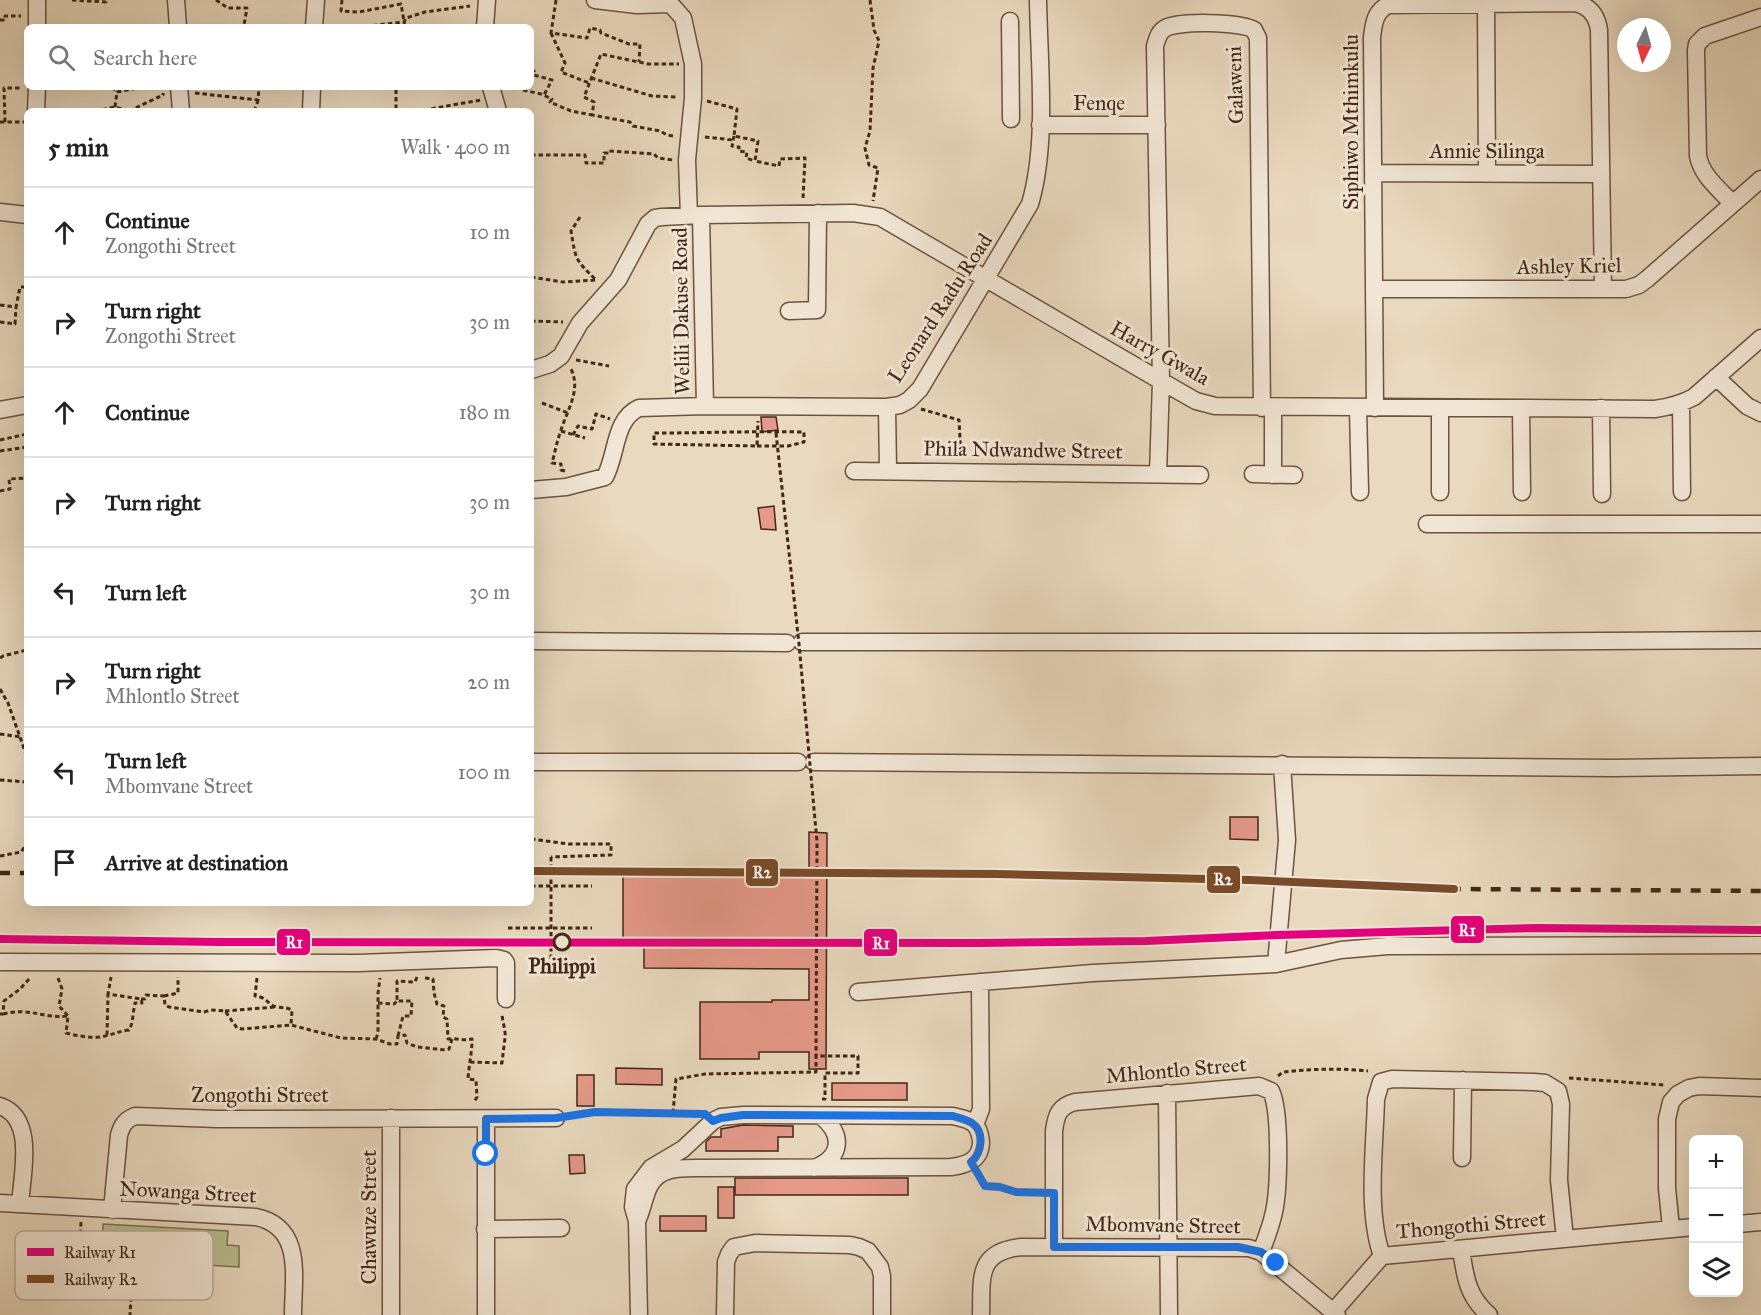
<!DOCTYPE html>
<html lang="en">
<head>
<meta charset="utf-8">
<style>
  :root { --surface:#fff; --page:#f6f6f6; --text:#222; --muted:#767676; --line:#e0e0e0 }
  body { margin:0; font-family:"IM FELL Great Primer",serif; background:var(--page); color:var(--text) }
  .controls { position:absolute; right:18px; bottom:18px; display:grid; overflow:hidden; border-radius:9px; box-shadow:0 6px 24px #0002 }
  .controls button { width:54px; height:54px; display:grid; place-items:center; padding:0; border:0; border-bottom:2px solid var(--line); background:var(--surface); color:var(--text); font:30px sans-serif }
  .compass { position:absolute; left:1617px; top:18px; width:54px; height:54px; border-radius:50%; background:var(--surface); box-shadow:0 6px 24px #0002; rotate:185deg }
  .stop { position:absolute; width:18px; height:18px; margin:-14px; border:4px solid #1a73e8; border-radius:50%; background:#fff }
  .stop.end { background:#1a73e8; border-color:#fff; box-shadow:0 2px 6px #0008 }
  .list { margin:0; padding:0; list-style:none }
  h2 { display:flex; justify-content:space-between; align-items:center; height:78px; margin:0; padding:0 24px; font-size:26px }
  h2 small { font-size:20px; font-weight:400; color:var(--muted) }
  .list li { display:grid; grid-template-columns:39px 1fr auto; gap:18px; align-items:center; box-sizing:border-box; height:90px; padding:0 24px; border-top:2px solid var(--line) }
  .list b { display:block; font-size:22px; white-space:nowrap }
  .list p { margin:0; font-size:20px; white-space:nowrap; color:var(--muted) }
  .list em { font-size:20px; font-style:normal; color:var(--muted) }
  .icon { flex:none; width:33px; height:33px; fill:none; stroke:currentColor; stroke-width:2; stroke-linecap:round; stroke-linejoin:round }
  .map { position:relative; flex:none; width:1761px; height:1315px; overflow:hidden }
  .search { position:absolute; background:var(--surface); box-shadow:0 6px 24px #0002; left:24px; top:24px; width:510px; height:66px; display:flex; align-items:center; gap:15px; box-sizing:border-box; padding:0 21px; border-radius:9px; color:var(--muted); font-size:22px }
  .panel { position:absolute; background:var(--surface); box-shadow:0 6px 24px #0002; left:24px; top:108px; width:510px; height:798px; border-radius:9px }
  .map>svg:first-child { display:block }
</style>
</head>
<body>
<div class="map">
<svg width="1761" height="1315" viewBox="0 0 1761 1315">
  <rect width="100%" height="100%" fill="#e9d9be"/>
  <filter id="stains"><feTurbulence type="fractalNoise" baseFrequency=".00333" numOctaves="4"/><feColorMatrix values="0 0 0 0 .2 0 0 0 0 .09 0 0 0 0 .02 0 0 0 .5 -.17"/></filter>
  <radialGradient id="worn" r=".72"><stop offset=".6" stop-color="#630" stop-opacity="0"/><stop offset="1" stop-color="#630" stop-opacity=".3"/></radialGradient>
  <path fill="#b9bf90" stroke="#7e7253" stroke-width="1.5" d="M103 1224 228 1231 227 1245 239 1246V1267L102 1259Z"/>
  <path fill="#e59989" stroke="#422616" stroke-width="1.5" d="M761 417H776L778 430 762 432Z
    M774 506 776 530 761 529 758 508Z
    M1230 817H1258V840L1230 839Z
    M809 832 827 833 826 1069H809V1052H759V1059H700V1002H772V1000H809V969L644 968V939H623V875L809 876Z
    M616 1068 662 1069V1085L616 1084Z
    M577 1075H594V1106H577Z
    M832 1083H907V1100H832Z
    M743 1125 793 1126V1137H778V1151H706V1142L711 1137H721V1129Z
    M569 1155H584L585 1173 570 1174Z
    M735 1178H908V1195H735Z
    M718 1187H734V1218H718Z
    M660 1216H706V1231H660Z"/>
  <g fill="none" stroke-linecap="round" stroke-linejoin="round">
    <g stroke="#6c5340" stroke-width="19">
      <path id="minor" d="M37 0V27
        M176 0 178 27
        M595 0 637 5 670 4
        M667 0 683 18 693 64V98L687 160 689 216
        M1486 4 1487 173
        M1010 21 1011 119
        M314 27 316 0
        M485 27 487 0
        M179 87 181 111
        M491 87 498 111
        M36 111 37 87
        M311 111 312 87
        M1040 125H1157
        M1373 173 1600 174
        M1732 203C1718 188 1702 176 1698 156L1696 50 1697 44 1705 36 1761 17
        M0 212 27 215
        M701 215 705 406
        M1374 289H1626L1639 285 1647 279 1761 179
        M789 311 817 310 818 213
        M531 370 550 364 561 356 580 323 618 280 648 224 655 218 662 217 701 215 853 213 880 217 1161 381 1196 401 1215 406 1655 409C1669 407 1681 404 1694 397L1761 338
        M1716 377 1747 406 1761 413
        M1681 404 1682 492
        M887 407 888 471
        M1273 408V475
        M1358 408 1360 492
        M1375 408 1372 37C1374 22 1375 12 1388 5L1575 3C1590 6 1597 16 1599 30L1603 289
        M1440 408V492
        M1601 408 1602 494
        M1521 409 1522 492
        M0 410 27 405
        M854 471 1200 475
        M1158 474 1161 381 1155 46C1157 40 1158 33 1164 29 1175 20 1243 22 1254 30L1258 38 1262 408
        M1253 474 1294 475
        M531 490 566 487 605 477C617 455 614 419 639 408L705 406 887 407 900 405 909 400 920 389 1030 204C1048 143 1039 64 1038 0
        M1427 524H1761
        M531 641 787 643
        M802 642H1424L1761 640
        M531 762H798
        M814 762 1613 768 1761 766
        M0 962 358 963 496 958 504 960 506 963V999
        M1276 964 1287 840 1282 764
        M858 992 1093 973 1276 964 1341 950 1388 946 1761 945
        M1167 1093 1169 1315
        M0 1106C36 1118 22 1175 20 1204
        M391 1118V1315
        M975 1125 981 1109 980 982
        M1462 1158 1463 1080
        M815 1168C843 1156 843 1134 821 1116
        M0 1203 256 1217C304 1227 293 1277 293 1315
        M112 1210 119 1135C122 1125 125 1120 135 1116L217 1119 556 1118
        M637 1221C643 1209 644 1196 650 1185 660 1166 684 1168 702 1168L951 1167C966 1165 980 1161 981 1143 981 1138 979 1129 975 1125 970 1119 960 1118 953 1116L743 1115 721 1117 713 1121 683 1149 651 1168 635 1189 633 1207 637 1221 639 1315
        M1738 1224 1761 1222
        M1671 1228 1667 1188V1119L1671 1102 1678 1094 1689 1088 1699 1086 1761 1088
        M485 1229 561 1228
        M1054 1247V1131C1056 1115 1059 1106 1075 1102L1259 1086 1271 1091C1281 1111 1279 1189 1274 1212 1271 1226 1266 1239 1261 1252
        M1461 1249C1465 1276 1467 1296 1489 1315
        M1382 1256C1366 1211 1375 1146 1376 1099L1381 1082 1392 1079 1534 1082 1545 1083 1558 1091 1561 1104 1559 1180 1565 1239
        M1333 1312 1382 1256 1694 1227
        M486 1315V1119
        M725 1315 726 1262 729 1254 734 1247 755 1243 850 1245 859 1247 868 1251 880 1267 882 1276V1315
        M981 1315C982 1278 976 1252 1021 1247L1249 1248 1261 1252 1337 1315"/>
    </g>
    <path stroke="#422616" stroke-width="3" stroke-dasharray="4.5 3" stroke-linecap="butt" d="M72 0 106 2V0
      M216 0 228 8H247L244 25
      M342 0 341 11 359 12 401 4 405 27
      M556 0 551 33 587 38 590 28 600 30 601 33 629 44H640L639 62
      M870 0 874 30 879 41 873 68 870 131 865 148 869 165 878 168 873 201
      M0 20H5V16H21
      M192 26 200 27
      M244 26 255 27
      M358 27 404 22 406 18 425 12 470 6
      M551 33 565 63 561 72 589 83
      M531 70 534 71V75L552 80 544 95
      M591 78 652 96 677 97
      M112 87 117 92
      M327 87H352
      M523 90 541 94 552 99 550 102 571 111 592 115
      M195 93 258 100 259 87
      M707 101 737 109 734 136 758 141 755 161 779 166 780 159 805 158 803 199
      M115 107 117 92 143 87
      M396 109V87
      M424 110 481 100
      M95 111 115 107 129 111
      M129 111 163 95V93
      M254 111 258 101
      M0 122H25
      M5 122 4 88H21
      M673 136 667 135 660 131 633 126 630 122 592 115 594 102 584 97 601 54 648 64H679
      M734 136 732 146 739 147V151L747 152 746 158 755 161
      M705 137 733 140
      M531 155H585L586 163H604V153H609V151L654 154 658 158 673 160
      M580 217 571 231C576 261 575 259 596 280
      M531 277 563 282 597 280
      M0 305 16 307 20 287H27
      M531 321 563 322
      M0 322 15 324 16 307
      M576 360 609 366
      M542 403 568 413
      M921 409 959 420 961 458
      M561 431 585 438
      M573 435 578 426 592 429 596 414 610 419
      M0 440 27 434
      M757 446H788L804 442V432C754 431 704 433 654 433V444L757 446 758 421
      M0 451 27 447
      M565 471 561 470V464L552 463C555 452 557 441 561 430 568 408 582 389 570 367
      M0 491 10 489 9 479 27 478
      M0 658 3 656 27 650
      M0 689 8 703 27 757
      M0 734 21 737
      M0 780 27 782
      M531 839 569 844H611V855L551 857
      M0 856 21 852 27 844
      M531 886H592
      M508 928H592
      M551 965H584
      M58 978 62 989 59 1006 68 1016
      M257 978 255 996C268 997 267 1005 277 1007 283 1008 286 1007 292 1010L291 1025
      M425 978 433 979 434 993 437 1004 444 1006 443 1017 447 1019 448 1039C456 1038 464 1041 472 1039 472 1053 469 1064 468 1079L476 1080 477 1097 474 1102
      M164 996 178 993V977
      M141 999H145L146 995 164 996 165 1005 169 1007 204 1012 211 1010 225 1011 237 1028 242 1029 291 1025 341 1038 376 1039 390 1044H397L398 1036 405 1035 407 1043 417 1047 446 1050 449 1049 452 1039
      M378 1003 394 1004 397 1001
      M225 1011 275 1007
      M0 1014H3L4 1001 20 989 30 978
      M3 1014C30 1007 44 1019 68 1016L66 1033C77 1036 94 1039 105 1036 114 1034 120 1031 129 1030 133 1025 133 1010 135 1003H142L141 999 108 994 111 977
      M107 1035 108 994
      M398 1036 403 1016H411L412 1001H397V981L415 982 417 977
      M376 1039 378 1033V993L380 978
      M470 1062 502 1063C503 1054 504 1046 505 1038 506 1030 502 1021 502 1013
      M1278 1076 1283 1072C1311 1069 1340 1068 1368 1071
      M1569 1078 1664 1085
      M673 1113 676 1079 705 1074 816 1072V1056H858V1073H825V1099H822
      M570 1116 595 1112 698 1114
      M977 1173 985 1186 1000 1187 1016 1192H1038
      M81 1222 79 1263 132 1282 130 1315"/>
    <use href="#minor" stroke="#f1e6d5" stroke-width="16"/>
    <path stroke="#422616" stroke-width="4.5" stroke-dasharray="10 10" stroke-linecap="butt" d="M531 871 996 874 1250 880 1457 889 1761 891
      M0 873H27"/>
    <path stroke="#422616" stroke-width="3" stroke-dasharray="4.5 3" stroke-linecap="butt" d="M776 433 799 644 817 842 816 1056
      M551 857V965"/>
    <g stroke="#f1e6d5" stroke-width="12">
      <path id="rail-1" d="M0 939 219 942 979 943 1146 941 1278 935 1537 928 1761 930"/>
    </g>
    <g stroke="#f1e6d5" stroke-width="12">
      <path id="rail-2" d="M531 871 996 874 1250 880 1454 889"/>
    </g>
    <use href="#rail-1" stroke="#e5007d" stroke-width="8"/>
    <use href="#rail-2" stroke="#7a4b2a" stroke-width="8"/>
  </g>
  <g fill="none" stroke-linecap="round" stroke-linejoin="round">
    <path stroke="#1a73e8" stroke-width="8" d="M486 1154V1119L556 1118 595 1112 705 1114 713 1121 721 1118 743 1115 953 1116C959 1118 966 1119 972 1123 985 1132 982 1153 971 1162L985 1186 1000 1187 1016 1192 1054 1193V1247H1238L1261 1252 1276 1263"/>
  </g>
  <circle fill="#f1e6d5" stroke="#422616" stroke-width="3" cx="562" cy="942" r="8"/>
  <g text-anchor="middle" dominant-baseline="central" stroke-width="6" stroke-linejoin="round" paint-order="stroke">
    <g font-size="21" fill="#422616" stroke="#f1e6d5">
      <text transform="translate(1235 85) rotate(-92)">Galaweni</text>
      <text x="1099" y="103">Fenqe</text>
      <text transform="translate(1351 122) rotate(-90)">Siphiwo Mthimkulu</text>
      <text x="1487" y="151">Annie Silinga</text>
      <text transform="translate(1569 266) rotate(-1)">Ashley Kriel</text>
      <text transform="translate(940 308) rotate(-57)">Leonard Radu Road</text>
      <text transform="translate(681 311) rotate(-91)">Welili Dakuse Road</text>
      <text transform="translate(1160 353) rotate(29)">Harry Gwala</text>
      <text transform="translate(1023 450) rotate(1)">Phila Ndwandwe Street</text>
      <text transform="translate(1176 1070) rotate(-5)">Mhlontlo Street</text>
      <text x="260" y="1095">Zongothi Street</text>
      <text transform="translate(188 1192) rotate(3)">Nowanga Street</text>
      <text transform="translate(369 1217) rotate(-90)">Chawuze Street</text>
      <text transform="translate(1163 1225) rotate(1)">Mbomvane Street</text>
      <text transform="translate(1471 1225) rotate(-5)">Thongothi Street</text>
    </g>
    <g font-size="21" font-weight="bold" fill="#422616" stroke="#f1e6d5">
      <text x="562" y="966">Philippi</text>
    </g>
  </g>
  <rect x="15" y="1231" width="198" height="69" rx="9" fill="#f1e6d5" stroke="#bcac9c" stroke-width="1.5"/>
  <rect x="27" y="1248" width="27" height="8" fill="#e5007d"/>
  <rect x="27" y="1275" width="27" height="8" fill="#7a4b2a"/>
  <g font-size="16" fill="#422616">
    <text x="64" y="1258">Railway R1</text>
    <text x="64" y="1285">Railway R2</text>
  </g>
  <g stroke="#f1e6d5" stroke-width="2">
    <rect x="745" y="858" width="34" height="29" rx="6" fill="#7a4b2a"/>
    <rect x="1206" y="865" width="35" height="29" rx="6" fill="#7a4b2a"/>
    <rect x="1450" y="915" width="35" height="29" rx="6" fill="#e5007d"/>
    <rect x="276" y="928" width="35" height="28" rx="6" fill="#e5007d"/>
    <rect x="863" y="928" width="35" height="29" rx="6" fill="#e5007d"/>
  </g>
  <g font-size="16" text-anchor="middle" font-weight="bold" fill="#fff">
    <text x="762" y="878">R2</text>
    <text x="1223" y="885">R2</text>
    <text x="1467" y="936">R1</text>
    <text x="294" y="948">R1</text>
    <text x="881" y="949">R1</text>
  </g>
  <rect width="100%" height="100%" filter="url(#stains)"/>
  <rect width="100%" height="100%" fill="url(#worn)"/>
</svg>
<div class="controls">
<button>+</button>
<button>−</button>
<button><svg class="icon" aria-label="layers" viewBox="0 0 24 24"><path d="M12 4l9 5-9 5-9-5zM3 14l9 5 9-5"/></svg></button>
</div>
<svg class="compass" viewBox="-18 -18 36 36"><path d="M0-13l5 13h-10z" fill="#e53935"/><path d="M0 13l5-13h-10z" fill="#767676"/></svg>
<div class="stop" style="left:486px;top:1154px"></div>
<div class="stop end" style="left:1276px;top:1263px"></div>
<div class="search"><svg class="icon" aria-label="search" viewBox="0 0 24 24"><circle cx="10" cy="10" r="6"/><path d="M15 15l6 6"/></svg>Search here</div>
<section class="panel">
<h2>5 min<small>Walk · 400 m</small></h2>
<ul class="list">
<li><svg class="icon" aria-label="ahead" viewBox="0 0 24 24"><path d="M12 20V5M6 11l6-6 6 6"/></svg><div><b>Continue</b><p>Zongothi Street</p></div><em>10 m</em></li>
<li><svg class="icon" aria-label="right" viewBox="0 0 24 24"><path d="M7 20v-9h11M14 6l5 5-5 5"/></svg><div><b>Turn right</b><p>Zongothi Street</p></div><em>30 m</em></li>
<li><svg class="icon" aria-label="ahead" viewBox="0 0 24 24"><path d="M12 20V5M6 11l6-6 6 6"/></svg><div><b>Continue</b></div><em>180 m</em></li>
<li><svg class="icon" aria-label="right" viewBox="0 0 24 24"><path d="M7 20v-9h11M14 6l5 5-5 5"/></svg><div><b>Turn right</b></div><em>30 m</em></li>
<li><svg class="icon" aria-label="left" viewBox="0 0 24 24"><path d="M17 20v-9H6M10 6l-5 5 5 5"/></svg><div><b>Turn left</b></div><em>30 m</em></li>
<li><svg class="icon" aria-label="right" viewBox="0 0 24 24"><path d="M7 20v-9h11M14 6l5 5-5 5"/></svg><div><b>Turn right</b><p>Mhlontlo Street</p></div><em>20 m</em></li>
<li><svg class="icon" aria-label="left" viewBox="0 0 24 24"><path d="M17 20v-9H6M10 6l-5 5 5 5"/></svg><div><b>Turn left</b><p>Mbomvane Street</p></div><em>100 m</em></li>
<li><svg class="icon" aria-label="arrive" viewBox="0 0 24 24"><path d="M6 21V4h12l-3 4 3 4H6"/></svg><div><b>Arrive at destination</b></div></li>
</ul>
</section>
</div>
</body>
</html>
